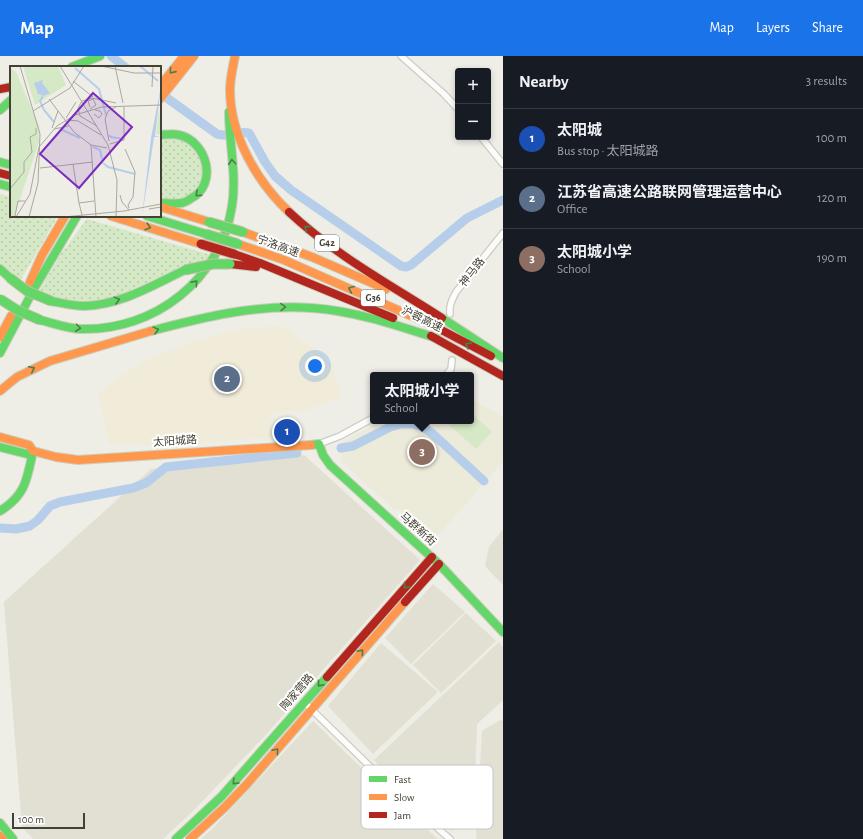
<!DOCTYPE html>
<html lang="en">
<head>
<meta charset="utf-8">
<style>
  :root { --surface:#171b24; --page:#20242c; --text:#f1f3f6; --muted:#9ea1a6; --line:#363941; --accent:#1a73e8 }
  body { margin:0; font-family:"Alegreya Sans","Noto Sans SC",sans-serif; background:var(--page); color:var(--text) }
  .controls { position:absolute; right:12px; top:12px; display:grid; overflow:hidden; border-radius:4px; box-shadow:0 2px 6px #0003 }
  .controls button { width:36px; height:36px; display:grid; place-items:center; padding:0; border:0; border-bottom:1px solid var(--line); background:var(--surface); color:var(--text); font:20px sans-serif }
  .scale { position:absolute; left:12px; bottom:10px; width:73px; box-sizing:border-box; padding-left:4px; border:2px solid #434034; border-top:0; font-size:11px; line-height:14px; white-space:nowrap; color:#434034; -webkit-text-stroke:3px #fff; paint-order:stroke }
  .you { position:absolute; left:315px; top:310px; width:14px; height:14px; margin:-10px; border:3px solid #fff; border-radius:50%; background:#1a73e8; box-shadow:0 0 0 6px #1a73e833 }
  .badge { display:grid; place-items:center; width:26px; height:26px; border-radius:50%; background:var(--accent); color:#fff; font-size:13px; font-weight:700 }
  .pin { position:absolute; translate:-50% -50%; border:2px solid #fff; box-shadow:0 1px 4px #0006 }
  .popup { position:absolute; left:370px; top:316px; width:104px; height:52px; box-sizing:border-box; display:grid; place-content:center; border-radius:4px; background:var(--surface); filter:drop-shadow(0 1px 3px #0005); font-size:13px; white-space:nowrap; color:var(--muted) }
  .popup b { font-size:15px; color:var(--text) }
  .popup::after { content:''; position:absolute; left:50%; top:100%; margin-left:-8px; border:8px solid transparent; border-top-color:var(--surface) }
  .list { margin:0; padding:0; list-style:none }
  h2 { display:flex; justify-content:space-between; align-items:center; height:52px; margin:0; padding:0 16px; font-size:17px }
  h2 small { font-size:13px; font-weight:400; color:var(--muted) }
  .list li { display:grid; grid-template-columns:26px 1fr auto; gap:12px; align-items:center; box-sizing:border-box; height:60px; padding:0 16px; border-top:1px solid var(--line) }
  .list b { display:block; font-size:15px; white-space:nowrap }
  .list p { margin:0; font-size:13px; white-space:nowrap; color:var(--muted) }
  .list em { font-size:13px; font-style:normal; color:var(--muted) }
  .map { position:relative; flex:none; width:503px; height:783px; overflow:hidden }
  header { display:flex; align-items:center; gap:24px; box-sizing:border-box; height:56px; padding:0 20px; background:var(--accent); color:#fff }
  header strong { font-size:19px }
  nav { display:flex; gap:22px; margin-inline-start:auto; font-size:14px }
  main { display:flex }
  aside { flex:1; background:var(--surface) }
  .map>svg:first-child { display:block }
</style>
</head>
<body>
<header>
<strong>Map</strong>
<nav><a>Map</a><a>Layers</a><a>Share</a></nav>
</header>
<main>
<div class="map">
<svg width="503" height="783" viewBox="0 0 503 783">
  <defs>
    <pattern id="green-dots" width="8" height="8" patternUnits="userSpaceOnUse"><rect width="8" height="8" fill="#d5e9c6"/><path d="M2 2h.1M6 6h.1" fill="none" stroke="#b8c9ab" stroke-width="1.8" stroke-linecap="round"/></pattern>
  </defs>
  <rect width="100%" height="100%" fill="#eeede6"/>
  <path fill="#e2e0d3" d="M304 399 420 504 262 683 194 754 163 783H33L22 771 4 546 151 413Z
    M503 473V529L485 510 489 491Z
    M433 528 465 556 411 608 385 582Z
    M466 557 496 585 441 637 413 609Z
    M499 586 503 591V644L477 668 474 748 452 775 404 734 374 704Z
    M381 587 438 636 373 698 328 650Z
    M500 664 503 665V783H477L476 781 482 675Z
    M313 665 408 757 438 783H201L215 770Z"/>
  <path fill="#f1ebd9" d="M282 270 315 293 331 309 342 341 309 353 270 358 272 381 169 389 109 388 98 337 144 305 192 286 241 273Z"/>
  <path fill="#ecead8" d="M471 343 503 361V405L440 477 432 480 422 479 403 462 404 458 399 454 394 453 342 406 341 387 381 365H471Z"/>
  <path fill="url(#green-dots)" d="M176 82 190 88 197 97 203 108 204 121 200 131 185 144H160V83Z
    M0 138 11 141V160H58L20 225 0 208Z
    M87 163 211 199 209 203C203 205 195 206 188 209 143 225 112 253 59 243 53 242 46 238 39 235L60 199Z"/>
  <path fill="#d5e9c6" d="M471 357 492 376 476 393 446 366 471 365Z"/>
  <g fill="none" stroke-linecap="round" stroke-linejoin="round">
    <path stroke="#b7ceeb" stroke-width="9" d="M111 0 125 11
      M160 37 217 78C228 82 238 74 249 77L265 106 275 120 291 134 401 210 406 211 411 209 467 162 503 144
      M341 392 353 390 390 371 401 368H413L423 371 433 378 484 425
      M0 472 16 473 30 470 38 464 50 450 60 446 133 432 146 427 166 411 297 397"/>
    <g stroke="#cccbc4" stroke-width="8">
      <path id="street" d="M401 0 444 38 458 53
        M481 81 503 108
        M450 258C449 249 452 244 456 236L503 177
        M446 319 451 313 452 304
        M278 378 280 389
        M319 388 340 380 373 362
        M304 646 394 734 450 783"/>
    </g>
    <g stroke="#ccccbd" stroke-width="10">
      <path id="fast" d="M72 11 100 0
        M0 54 11 44
        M160 79C166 79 173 77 179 79 207 85 219 129 190 143 188 145 185 146 182 147 175 148 167 147 160 147
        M0 106 11 109
        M0 128 11 131
        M147 160 206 178
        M0 213 10 222
        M51 245C62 247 73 250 84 250 121 249 153 229 185 214
        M442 262 503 302
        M40 264C53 267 68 273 81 273 155 275 221 223 232 150 237 119 229 87 229 56
        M151 275C204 261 257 248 312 252 355 255 396 269 436 282
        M0 297 35 231 77 160
        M311 389 319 388 323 399 330 409 439 508 503 576
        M0 391 27 398 33 395
        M0 455C26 439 27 423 33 395
        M0 767 13 783
        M176 783 221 741 327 621"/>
    </g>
    <g stroke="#ccccbd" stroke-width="10">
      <path id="slow" d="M235 0C233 11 230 22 230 34 230 79 257 126 289 156
        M160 30 184 0
        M160 43 194 0
        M161 151 209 166
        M111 160 201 188
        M243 176 312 201 386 233
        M238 188 284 204 432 269
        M30 226 42 199 65 160
        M0 281 11 260
        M0 335 17 321 50 305 151 275
        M0 381 29 389 33 395 56 401 78 404 311 389
        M0 780 3 783
        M190 783 224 752 247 728 405 546"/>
    </g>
    <g stroke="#ccccbd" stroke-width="10">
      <path id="jam" d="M0 33 11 31
        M0 117 11 120
        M289 156C335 199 389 228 442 262
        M234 198 260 207 393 262
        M230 208 256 211
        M432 269 491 300
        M431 280 503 320
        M405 546 439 508
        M327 621 432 501"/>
    </g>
    <use href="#street" stroke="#fcfcfb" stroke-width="5.5"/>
    <use href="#fast" stroke="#63d668" stroke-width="8"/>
    <use href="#slow" stroke="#ff974d" stroke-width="8"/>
    <use href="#jam" stroke="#b3261e" stroke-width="8"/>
    <g stroke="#c5bfa2" stroke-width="11" stroke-linecap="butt">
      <path id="fast-bridge" d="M209 166 243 176
        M206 178 238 188
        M185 214 213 208H230
        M10 222 27 235 51 245
        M0 243 17 254 40 264"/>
    </g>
    <g stroke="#c5bfa2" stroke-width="11" stroke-linecap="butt">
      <path id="jam-bridge" d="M201 188 234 198"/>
    </g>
    <use href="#fast-bridge" stroke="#63d668" stroke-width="9"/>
    <use href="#jam-bridge" stroke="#b3261e" stroke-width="9"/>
  </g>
  <defs><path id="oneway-chevron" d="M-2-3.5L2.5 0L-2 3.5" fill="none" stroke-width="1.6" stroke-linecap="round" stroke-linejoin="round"/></defs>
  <g stroke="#507c49">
    <use href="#oneway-chevron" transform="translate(172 15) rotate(129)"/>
    <use href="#oneway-chevron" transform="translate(232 106) rotate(-95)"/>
    <use href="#oneway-chevron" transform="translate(198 138) rotate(138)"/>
    <use href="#oneway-chevron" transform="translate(148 171) rotate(17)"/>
    <use href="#oneway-chevron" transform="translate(307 172) rotate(-139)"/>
    <use href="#oneway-chevron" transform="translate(195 227) rotate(-48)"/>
    <use href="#oneway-chevron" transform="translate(351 233) rotate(-157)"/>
    <use href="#oneway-chevron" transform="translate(117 244) rotate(-15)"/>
    <use href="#oneway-chevron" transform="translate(283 251) rotate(-2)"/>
    <use href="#oneway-chevron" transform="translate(78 272) rotate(7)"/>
    <use href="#oneway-chevron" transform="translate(156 274) rotate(-15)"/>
    <use href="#oneway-chevron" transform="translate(468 289) rotate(-151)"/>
    <use href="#oneway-chevron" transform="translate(32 313) rotate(-26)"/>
    <use href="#oneway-chevron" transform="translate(406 530) rotate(131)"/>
    <use href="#oneway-chevron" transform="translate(361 596) rotate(-49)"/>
    <use href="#oneway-chevron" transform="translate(320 628) rotate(131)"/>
    <use href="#oneway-chevron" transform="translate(276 695) rotate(-50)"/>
    <use href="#oneway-chevron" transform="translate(235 726) rotate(133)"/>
  </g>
  <g text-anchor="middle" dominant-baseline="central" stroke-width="4" stroke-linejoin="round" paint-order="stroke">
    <g fill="#fff" stroke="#7b7971" stroke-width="1">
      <rect x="315" y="179" width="24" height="16" rx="3"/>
      <rect x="361" y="234" width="24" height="16" rx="3"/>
    </g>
    <g font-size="10" font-weight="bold" fill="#434034">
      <text x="327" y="187">G42</text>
      <text x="373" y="242">G36</text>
    </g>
    <g font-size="11" fill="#434034" stroke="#fff">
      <text transform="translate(278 190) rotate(20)">宁洛高速</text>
      <text transform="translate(472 216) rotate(-52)">神马路</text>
      <text transform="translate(422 263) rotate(26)">沪蓉高速</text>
      <text transform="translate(175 385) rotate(-4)">太阳城路</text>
      <text transform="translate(418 473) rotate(42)">马群新街</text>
      <text transform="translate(297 636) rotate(-49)">陶家营路</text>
    </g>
  </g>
  <g transform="translate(10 10)">
    <rect width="151" height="151" fill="#eeede6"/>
    <path d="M13 0H48L56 19 25 39ZM149 42 151 68H146Z" fill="#d5e9c6"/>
    <path d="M0 2 6 6 29 60V76L4 151H0Z" fill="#d5e9c6"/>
    <path d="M33 14 32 17 40 27 34 30 28 28 24 17ZM151 20 145 70H151L144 71 132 151 141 72Z" fill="#b7ceeb"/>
    <path fill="none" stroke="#b7ceeb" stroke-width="2" d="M130 0 148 15M65 2 89 23 96 49M33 30 30 35 34 44 44 56M50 63 70 72M99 69 101 71 113 73M83 81 90 84 92 93M93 97 98 101 125 108"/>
    <path fill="none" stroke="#aaa89f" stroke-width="1" d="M10 0 30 68 28 117 19 151M50 0 98 79 107 114 106 151M91 0 124 7H151M105 0 113 37M63 15 83 31M142 21 143 0M39 33 64 66 81 79 97 82M80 41 78 35 83 33 86 39 80 43M23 45 60 22 74 0M84 48 89 52 92 48 90 45 85 44M56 52 66 36M58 54 68 55 91 69M87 60 70 50 68 42 72 35 82 32 106 37M42 62 48 45M44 63 59 60M99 75 95 53 98 45 106 41M100 78 114 74V41M81 79 86 151M115 83 125 106 123 131 118 139 119 142M63 98 69 137M30 102 83 96M0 123 14 106V96L22 86 20 71 26 68V62M110 129 112 136 119 144M139 143 151 141M72 149 69 137 84 135M5 150 8 135H15M6 151 20 128 29 81 47 60 65 49 92 41 151 39M54 151 114 145 151 138"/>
    <path fill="#7b2cbf" fill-opacity="0.15" stroke="#7b2cbf" stroke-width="2" d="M83 27 122 61 69 122 30 88Z"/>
    <rect width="151" height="151" fill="none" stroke="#434034" stroke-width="2"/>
  </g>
  <rect x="361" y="709" width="132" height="64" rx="6" fill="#fff" stroke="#c7c6c2" stroke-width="1"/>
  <rect x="369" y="720" width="18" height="6" fill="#63d668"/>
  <rect x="369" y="738" width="18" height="6" fill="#ff974d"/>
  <rect x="369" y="756" width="18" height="6" fill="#b3261e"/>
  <g font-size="11" fill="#434034">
    <text x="394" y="727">Fast</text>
    <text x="394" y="745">Slow</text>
    <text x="394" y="763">Jam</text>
  </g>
</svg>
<div class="controls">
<button>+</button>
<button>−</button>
</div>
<div class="scale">100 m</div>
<div class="you"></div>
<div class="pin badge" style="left:287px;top:376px;background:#1a4fb4">1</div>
<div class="pin badge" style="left:227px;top:323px;background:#5c6f8a">2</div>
<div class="pin badge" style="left:422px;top:396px;background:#8d6e63">3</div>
<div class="popup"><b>太阳城小学</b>School</div>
</div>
<aside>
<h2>Nearby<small>3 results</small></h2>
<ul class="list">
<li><span class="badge" style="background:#1a4fb4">1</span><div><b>太阳城</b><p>Bus stop · 太阳城路</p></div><em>100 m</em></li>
<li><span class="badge" style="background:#5c6f8a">2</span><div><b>江苏省高速公路联网管理运营中心</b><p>Office</p></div><em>120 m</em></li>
<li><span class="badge" style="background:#8d6e63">3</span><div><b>太阳城小学</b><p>School</p></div><em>190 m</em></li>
</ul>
</aside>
</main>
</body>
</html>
